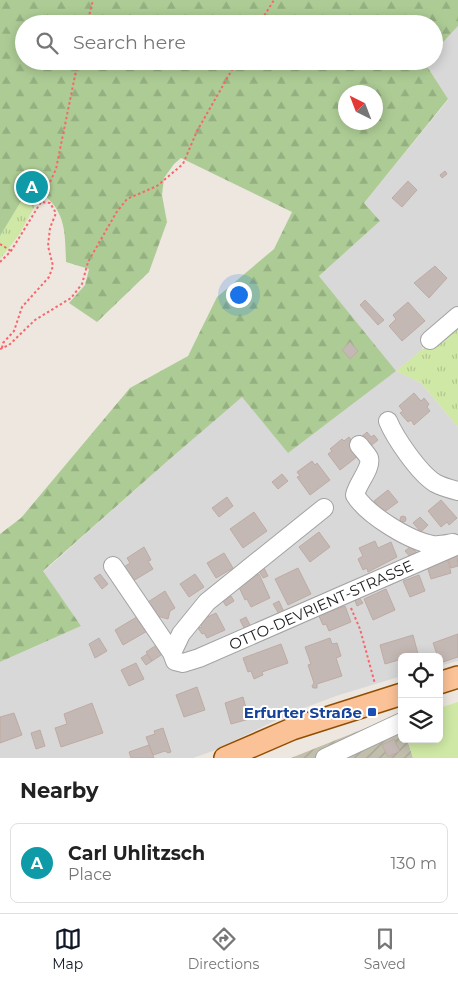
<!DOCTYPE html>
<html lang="en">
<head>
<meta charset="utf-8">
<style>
  :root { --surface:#fff; --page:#f2f2f2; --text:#222; --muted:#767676; --line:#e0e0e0; --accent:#111827 }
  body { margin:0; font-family:Montserrat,sans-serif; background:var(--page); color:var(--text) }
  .controls { position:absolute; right:15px; bottom:15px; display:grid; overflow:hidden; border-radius:8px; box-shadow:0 2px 12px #0003 }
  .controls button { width:45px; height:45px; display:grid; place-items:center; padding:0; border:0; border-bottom:1px solid var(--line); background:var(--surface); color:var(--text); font:25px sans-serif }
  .compass { position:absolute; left:338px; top:85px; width:45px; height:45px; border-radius:50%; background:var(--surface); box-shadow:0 2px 12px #0003; rotate:318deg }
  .you { position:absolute; left:238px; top:294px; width:18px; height:18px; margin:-12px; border:4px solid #fff; border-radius:50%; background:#1a73e8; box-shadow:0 0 0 8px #1a73e833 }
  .badge { display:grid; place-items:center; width:32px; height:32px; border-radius:50%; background:var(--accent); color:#fff; font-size:16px; font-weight:700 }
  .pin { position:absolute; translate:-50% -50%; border:2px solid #fff; box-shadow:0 1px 5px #0006 }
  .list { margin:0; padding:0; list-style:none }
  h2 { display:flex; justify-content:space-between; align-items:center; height:65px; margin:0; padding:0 20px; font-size:21px }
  h2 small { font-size:16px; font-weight:400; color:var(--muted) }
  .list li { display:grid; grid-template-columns:32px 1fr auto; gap:15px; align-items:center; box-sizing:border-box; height:80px; margin:0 10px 10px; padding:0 10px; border:1px solid var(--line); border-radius:8px }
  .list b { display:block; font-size:19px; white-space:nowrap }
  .list p { margin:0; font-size:16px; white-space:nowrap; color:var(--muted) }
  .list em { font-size:16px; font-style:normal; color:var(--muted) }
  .icon { flex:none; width:28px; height:28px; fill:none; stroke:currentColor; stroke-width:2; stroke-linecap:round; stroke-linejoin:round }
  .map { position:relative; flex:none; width:458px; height:758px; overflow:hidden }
  .search { position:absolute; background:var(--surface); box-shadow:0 2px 12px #0003; left:15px; right:15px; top:15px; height:55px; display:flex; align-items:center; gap:12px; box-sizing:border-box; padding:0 18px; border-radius:28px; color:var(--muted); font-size:19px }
  .sheet { height:155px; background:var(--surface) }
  nav { display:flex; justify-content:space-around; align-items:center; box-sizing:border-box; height:70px; border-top:1px solid var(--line); background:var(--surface); font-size:14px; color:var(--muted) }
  nav a { display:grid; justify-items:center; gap:2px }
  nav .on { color:var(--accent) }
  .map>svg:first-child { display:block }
</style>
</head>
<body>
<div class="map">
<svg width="458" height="758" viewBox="0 0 458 758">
  <defs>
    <pattern id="construction-furrows" width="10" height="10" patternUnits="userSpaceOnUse" patternTransform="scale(1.25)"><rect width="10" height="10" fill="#c1beac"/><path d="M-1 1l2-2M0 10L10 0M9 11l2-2" fill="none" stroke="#a5a393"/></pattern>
    <pattern id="grass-tufts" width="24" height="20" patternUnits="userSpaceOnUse" patternTransform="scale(1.25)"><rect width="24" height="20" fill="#cfe8a5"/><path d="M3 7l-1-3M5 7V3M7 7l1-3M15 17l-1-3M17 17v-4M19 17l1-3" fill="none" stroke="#b1c68d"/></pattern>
    <pattern id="forest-firs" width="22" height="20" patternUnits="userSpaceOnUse" patternTransform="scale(1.25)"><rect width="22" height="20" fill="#adcc95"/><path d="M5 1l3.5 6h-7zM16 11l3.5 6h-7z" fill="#94af80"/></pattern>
  </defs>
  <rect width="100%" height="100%" fill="#ede7e0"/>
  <path fill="#d9d8d8" d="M458 26V311L424 339 422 350 396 371 421 383 458 427V661L439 666V657H402V676L339 695 293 712 213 751 193 758H0V662L81 626 43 572 171 458 242 396 395 371 319 276 380 221 364 203 448 100 425 62 434 61V52Z"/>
  <path fill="url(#construction-furrows)" d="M396 716 402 725V739H407L413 758H291Z"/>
  <path fill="url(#grass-tufts)" d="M31 185 42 193 19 235 0 259V236Z
    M458 320V427L421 383 396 371Z"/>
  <path fill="url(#forest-firs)" fill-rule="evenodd" d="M0 0H458V26L434 52V24H24V61H426L425 63 448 99 364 203 380 221 319 276 396 371 288 453 242 397 171 458 43 571 81 626 0 662V534L21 518 130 388 188 356 217 297 274 249 292 212 181 158 174 164 164 178 162 195 167 222 149 272 97 322 69 303 85 285 89 269 66 262C65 224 65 208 31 185L0 236ZM346 92H376V122H346Z"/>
  <path fill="#cfe8a5" d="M458 702V758H413L407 739H439V708Z"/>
  <path fill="#c4b8b4" stroke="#beaba3" d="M445 171 447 174 442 178 440 175Z
    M408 181 417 190 402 207 392 198Z
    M435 266 447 278 429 298 414 283Z
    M365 300 384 320 378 325 360 305Z
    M408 302 425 321 402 341 389 326 396 319 393 315Z
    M350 342 358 351 350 359 342 350Z
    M414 393 421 401 424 398 429 404 427 407 430 411 414 425 411 420 408 422 400 413 403 411 399 406Z
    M367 432 371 437 374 435 378 440 368 448 360 438Z
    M349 437 362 453 340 470 328 454 332 451 330 449 342 439 344 441Z
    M312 461 315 465 317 463 330 480 310 495 297 477 300 476 297 472Z
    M282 474 288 481 278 489 272 482Z
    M388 490 398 502 383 513 374 501Z
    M227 497 233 506 219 517 212 508Z
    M441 500 457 518 449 525 447 522 441 527 428 511Z
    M254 512 267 531 243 548 230 529Z
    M400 519a3 3 0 1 1 6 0a3 3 0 1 1-6 0Z
    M420 517 428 525 421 532 413 523Z
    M319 532 330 547 310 562 299 547Z
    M375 541 378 548 391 542 397 557 368 572 367 568 363 570 358 559 363 556 359 548Z
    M411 546 418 554 412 559 405 551Z
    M144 547 151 560 148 561 153 569 133 581 124 567 130 563 127 558Z
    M224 553 233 568 216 578 207 563Z
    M457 555 458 566 451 568 448 558Z
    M447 557 451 573 431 579 426 563Z
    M263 566 268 576 263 578 258 569Z
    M298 568 311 594 288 605 275 579Z
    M100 574 108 584 102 589 94 578Z
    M195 574 204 587 189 597 180 584Z
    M259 574 270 598 251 607 247 599 245 600 238 585Z
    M419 575 425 591 410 597 403 581Z
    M386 589 395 610 373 620 364 599Z
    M165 591 175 608 170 611 168 619 157 616 148 602Z
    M231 596 234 601 226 606 223 601Z
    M358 596 363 603 357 606 354 598Z
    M279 601 284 612 279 614 273 604Z
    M330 606 332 611 345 606 351 622 329 631 326 624 323 625 317 612Z
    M216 613 225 630 207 638 204 633 202 634 198 628 202 627 199 621Z
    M140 615 149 630 123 645 115 630Z
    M246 617 252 629 246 632 240 620Z
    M458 634V657L440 663 433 643Z
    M413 635 418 654 402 657V659L385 664 380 645Z
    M99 638 107 651 95 658 89 644Z
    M330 638 332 644 337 643 341 656 336 658 342 676 317 684V688H313L312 686 314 683 308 665 311 664 305 647Z
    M158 644 164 653 152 661 146 652Z
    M281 644 288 663 262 672 263 675 254 679 251 671 248 672 243 658Z
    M147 654 152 661 146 665 141 658Z
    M136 663 144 679 129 686 121 670Z
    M197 687 205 710 184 717 176 695Z
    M243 697 249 719 231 724 225 703Z
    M92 703 103 733 61 747 55 728 67 724 64 714Z
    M14 713 22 735 0 743V717Z
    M163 728 171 752 168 753 165 751 153 755 146 737 155 734 154 731Z
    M40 730 45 746 36 749 31 733Z
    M394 739 400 751 388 757 382 745Z
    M149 745 154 758H131L129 752Z"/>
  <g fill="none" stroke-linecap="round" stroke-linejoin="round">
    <g stroke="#a2a2a2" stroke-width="20">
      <path id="minor" d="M430 340 458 316
        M388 421C395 438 419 473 435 483 442 487 450 489 458 491
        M359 445C362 449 367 454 369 458 372 468 357 484 355 495 367 515 410 541 433 545 439 546 447 544 453 543
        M324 508 207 602 181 634 172 653 175 661 183 663 199 658 458 545
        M113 566 172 653
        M325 758 402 722"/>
    </g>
    <g stroke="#914e01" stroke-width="24">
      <path id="major" d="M439 683 458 677
        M225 758 292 729 402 694"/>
    </g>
    <path stroke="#f8666b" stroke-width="2" stroke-dasharray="2.5 2.5" stroke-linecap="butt" d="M87 24 93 0
      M259 24 274 0
      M0 244 11 251
      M0 262 11 251 41 202 56 169 78 61
      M2 348 3 343 14 331 22 307 49 277 53 266 48 246 50 228 56 213 50 203 41 202
      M0 349 9 345 35 320 71 298 82 284 88 262 116 213 127 199 157 186 183 164 197 131 237 61
      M351 608 360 629 375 684"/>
    <use href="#minor" stroke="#fff" stroke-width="18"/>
    <use href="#major" stroke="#fbc297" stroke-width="21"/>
  </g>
  <rect fill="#1a4fb4" stroke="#fff" stroke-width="2" x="367" y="707" width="10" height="10" rx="2.5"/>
  <g text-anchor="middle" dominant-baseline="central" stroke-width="4" stroke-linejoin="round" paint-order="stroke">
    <g font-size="15" fill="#1b1b1b" stroke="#fff">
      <text transform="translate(321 605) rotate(-24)">OTTO-DEVRIENT-STRASSE</text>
    </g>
    <g font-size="15" font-weight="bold" fill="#164399" stroke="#fff" text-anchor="end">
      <text x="362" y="712">Erfurter Straẞe</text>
    </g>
  </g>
</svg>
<div class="controls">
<button><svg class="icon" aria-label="locate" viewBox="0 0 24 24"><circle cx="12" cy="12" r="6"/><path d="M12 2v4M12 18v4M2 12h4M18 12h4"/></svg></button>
<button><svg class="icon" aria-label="layers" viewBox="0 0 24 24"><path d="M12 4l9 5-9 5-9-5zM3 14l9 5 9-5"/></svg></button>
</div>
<svg class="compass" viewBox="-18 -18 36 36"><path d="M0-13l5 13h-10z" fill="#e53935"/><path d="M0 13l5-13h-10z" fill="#767676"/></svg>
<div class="you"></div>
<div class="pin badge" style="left:32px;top:187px;background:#0f9aa8">A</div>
<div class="search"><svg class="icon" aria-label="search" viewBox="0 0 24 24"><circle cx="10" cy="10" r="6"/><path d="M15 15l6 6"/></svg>Search here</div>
</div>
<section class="sheet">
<h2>Nearby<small></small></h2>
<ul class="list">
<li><span class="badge" style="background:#0f9aa8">A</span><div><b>Carl Uhlitzsch</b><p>Place</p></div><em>130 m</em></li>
</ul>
</section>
<nav>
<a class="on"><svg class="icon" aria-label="map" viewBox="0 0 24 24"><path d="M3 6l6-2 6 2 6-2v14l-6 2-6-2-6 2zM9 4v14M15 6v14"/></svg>Map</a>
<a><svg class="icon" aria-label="directions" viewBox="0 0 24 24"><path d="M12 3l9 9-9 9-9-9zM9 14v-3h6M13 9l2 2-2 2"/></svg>Directions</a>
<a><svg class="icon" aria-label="saved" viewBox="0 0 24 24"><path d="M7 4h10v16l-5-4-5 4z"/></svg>Saved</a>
</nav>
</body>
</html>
